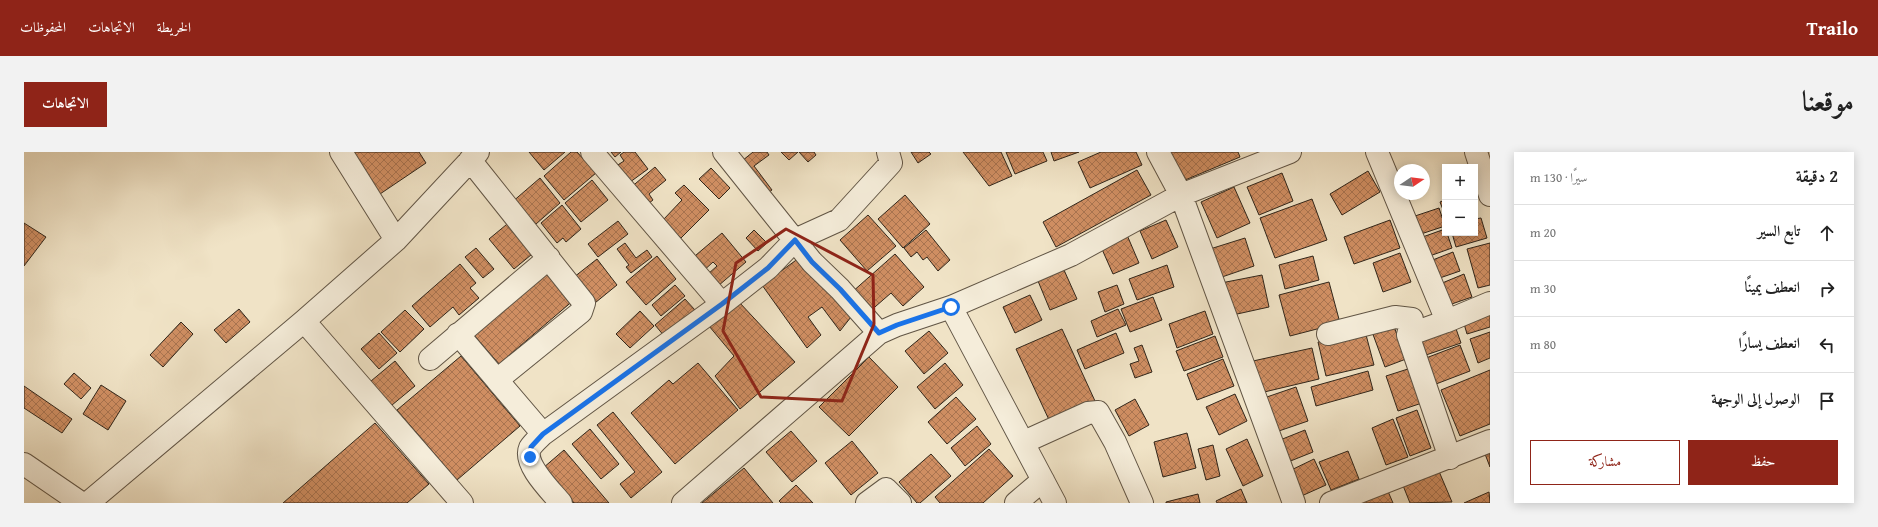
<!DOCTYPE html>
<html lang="ar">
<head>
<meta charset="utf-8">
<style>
  :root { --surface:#fff; --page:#f2f2f2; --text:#222; --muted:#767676; --line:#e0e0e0; --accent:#8f2418 }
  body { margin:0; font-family:"Gentium Book Plus",Amiri,serif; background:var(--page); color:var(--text); direction:rtl }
  .controls { position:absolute; right:12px; top:12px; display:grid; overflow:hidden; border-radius:0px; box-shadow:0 2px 10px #0003 }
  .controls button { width:36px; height:36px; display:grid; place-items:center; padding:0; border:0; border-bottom:1px solid var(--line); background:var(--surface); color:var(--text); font:20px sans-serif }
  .compass { position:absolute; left:1370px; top:12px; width:36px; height:36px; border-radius:50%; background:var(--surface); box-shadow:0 2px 10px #0003; rotate:77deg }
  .stop { position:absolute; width:12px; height:12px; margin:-9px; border:3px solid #1a73e8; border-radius:50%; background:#fff }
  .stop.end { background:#1a73e8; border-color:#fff; box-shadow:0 1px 4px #0008 }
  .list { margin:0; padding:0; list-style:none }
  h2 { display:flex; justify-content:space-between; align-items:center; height:52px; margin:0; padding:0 16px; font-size:17px }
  h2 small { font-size:13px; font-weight:400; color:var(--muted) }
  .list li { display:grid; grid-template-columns:26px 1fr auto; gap:12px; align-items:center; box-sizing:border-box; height:56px; padding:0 16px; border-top:1px solid var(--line) }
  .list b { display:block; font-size:15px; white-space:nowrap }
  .list em { font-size:13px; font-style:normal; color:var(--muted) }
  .actions { display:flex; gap:8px; padding:12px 16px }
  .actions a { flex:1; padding:9px 0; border:1px solid var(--accent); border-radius:0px; text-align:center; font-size:14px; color:var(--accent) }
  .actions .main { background:var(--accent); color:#fff }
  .icon { flex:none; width:22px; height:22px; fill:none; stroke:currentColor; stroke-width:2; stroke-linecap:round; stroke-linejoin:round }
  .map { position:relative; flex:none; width:1466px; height:351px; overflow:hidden; direction:ltr; border-radius:0px }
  header { display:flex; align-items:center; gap:24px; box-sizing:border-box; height:56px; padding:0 20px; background:var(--accent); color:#fff }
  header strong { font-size:19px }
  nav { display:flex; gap:22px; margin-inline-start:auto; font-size:14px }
  .intro { display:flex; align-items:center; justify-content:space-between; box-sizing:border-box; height:96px; padding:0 24px }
  h1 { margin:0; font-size:28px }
  .button { padding:10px 18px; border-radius:0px; background:var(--accent); color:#fff; font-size:14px; font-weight:700 }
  main { display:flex; gap:24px; padding:0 24px }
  aside { flex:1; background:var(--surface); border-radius:0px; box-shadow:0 2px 10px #0003 }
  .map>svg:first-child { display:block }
</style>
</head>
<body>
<header>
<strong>Trailo</strong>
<nav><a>الخريطة</a><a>الاتجاهات</a><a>المحفوظات</a></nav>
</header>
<div class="intro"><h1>موقعنا</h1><a class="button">الاتجاهات</a></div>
<main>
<aside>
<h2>2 دقيقة<small>سيرًا · 130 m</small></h2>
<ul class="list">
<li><svg class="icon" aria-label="ahead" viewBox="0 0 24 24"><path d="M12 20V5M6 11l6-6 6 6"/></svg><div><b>تابع السير</b></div><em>20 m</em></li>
<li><svg class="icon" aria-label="right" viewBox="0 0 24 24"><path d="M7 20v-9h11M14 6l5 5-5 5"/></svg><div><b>انعطف يمينًا</b></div><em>30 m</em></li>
<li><svg class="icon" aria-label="left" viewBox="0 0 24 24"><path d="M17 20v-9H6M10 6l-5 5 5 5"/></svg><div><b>انعطف يسارًا</b></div><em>80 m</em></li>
<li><svg class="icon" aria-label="arrive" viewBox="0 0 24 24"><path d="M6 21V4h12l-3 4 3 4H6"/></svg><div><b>الوصول إلى الوجهة</b></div></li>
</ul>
<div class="actions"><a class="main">حفظ</a><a>مشاركة</a></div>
</aside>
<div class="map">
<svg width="1466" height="351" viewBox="0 0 1466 351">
  <defs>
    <pattern id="building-cross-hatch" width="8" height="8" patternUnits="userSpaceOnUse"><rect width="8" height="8" fill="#cf8e62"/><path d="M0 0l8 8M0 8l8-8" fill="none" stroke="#a97450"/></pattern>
  </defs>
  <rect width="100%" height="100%" fill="#f0e3c6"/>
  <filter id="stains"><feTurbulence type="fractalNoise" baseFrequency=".005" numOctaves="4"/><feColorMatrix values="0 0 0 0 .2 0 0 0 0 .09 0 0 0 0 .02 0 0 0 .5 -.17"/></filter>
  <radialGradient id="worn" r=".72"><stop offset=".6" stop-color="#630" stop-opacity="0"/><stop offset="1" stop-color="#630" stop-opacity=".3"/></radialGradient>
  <path fill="url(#building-cross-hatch)" stroke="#31261a" d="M328 0H395L402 11 356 42Z
    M505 0H541L520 18Z
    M547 0H553L572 21 540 48 520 24Z
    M587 0H597L591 5Z
    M600 0H611L624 17 602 33 589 16 600 9 596 3Z
    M729 0H743L745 3 730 14 748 38 738 45 713 13Z
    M757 0H774L765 8Z
    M775 0H790L792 3 784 10Z
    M887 0H905L907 2 894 11Z
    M939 0H977L988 24 965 34Z
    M982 0H1019L1023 9 991 22Z
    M1027 0H1055L1030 9Z
    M1077 0H1112L1118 13 1066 36 1054 10Z
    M1142 0H1214L1216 5 1154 31Z
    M631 15 642 28 625 42 629 48 620 55 605 37Z
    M687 16 706 36 695 47 675 27Z
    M1113 18 1127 43 1032 95 1019 70Z
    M1344 19 1356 40 1318 63 1306 42Z
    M1258 21 1269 49 1235 63 1223 35Z
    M516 26 536 51 512 72 504 63 500 67 487 51Z
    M568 28 584 48 557 70 541 51Z
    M660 33 685 58 657 86 639 68 658 48 651 41Z
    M1210 35 1226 71 1193 86 1177 50Z
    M881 43 906 72 879 96 854 67Z
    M1288 47 1303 88 1251 106 1236 66Z
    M1421 48V63L1416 50Z
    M538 53 557 77 542 90 539 86 533 91 517 71Z
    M1415 56 1421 74 1391 84 1385 66Z
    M844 63 872 94 843 119 816 88Z
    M1457 66 1463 86 1432 95 1428 81H1451V67Z
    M488 68 513 98 490 117 465 87Z
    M1142 68 1154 95 1128 107 1116 79Z
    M1366 68 1376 96 1330 112 1320 85Z
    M594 69 604 82 574 105 564 92Z
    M0 71 22 85 0 114Z
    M1421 77V81H1423L1428 96 1400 106 1393 87Z
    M730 78 743 91 734 99 722 86Z
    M902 78 926 108 914 119 903 105 899 108 893 100 887 105 880 96Z
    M698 81 722 110 694 134 684 122 693 114 689 110 676 122 665 109Z
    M1103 83 1115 111 1089 122 1077 95Z
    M1221 86 1230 114 1195 126 1186 97Z
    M601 91 612 106 623 98 628 105 607 121 602 115 605 113 593 97Z
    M1466 91V133L1454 136 1443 97Z
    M452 96 470 117 459 126 441 105Z
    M1429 100 1436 119 1407 129 1401 111Z
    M1376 101 1387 130 1359 140 1349 111Z
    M871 102 900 135 879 154 867 141 844 161 827 141Z
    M633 104 652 127 622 153 602 130Z
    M1289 104 1295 128 1261 137 1255 113Z
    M775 106 827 165 816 179 798 155 784 165 797 183 783 196 738 133Z
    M573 107 593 133 566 155 545 129Z
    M436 112 452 131 446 136 455 146 435 163 429 155 406 175 388 154Z
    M1143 113 1150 135 1113 148 1105 127Z
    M526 117 551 147 475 212 449 182Z
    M1040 118 1053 147 1026 158 1014 129Z
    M1440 122 1448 145 1419 155 1411 134Z
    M1238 123 1245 155 1204 164 1197 131Z
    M1305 130 1316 171 1266 184 1255 143Z
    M651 133 661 144 637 164 628 153Z
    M1093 133 1100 152 1081 160 1074 140Z
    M1006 143 1018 168 991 181 979 155Z
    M1129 145 1138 168 1106 180 1097 157Z
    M661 147 671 158 641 185 631 173Z
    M715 150 771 210 716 257 691 224 710 204 685 174Z
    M215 157 226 170 202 191 190 178Z
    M1094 157 1102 173 1073 185 1067 169Z
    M1466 157V175L1443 182 1438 165Z
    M381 158 400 177 376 200 357 180Z
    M616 159 630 174 606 196 592 182Z
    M1181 159 1189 182 1153 196 1145 172Z
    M1368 169 1382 207 1361 215 1347 177Z
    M157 170 169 182 139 215 126 203Z
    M1430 171 1437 191 1402 203 1395 183Z
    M1038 177 1071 249 1026 270 992 197Z
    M905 179 924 201 900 222 881 199Z
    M1341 179 1350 213 1302 224 1294 190Z
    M1466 180V206L1454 211 1446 187Z
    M355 181 373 201 355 217 337 197Z
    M1092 181 1100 201 1061 217 1053 198Z
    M1191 184 1199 205 1160 219 1152 199Z
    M1118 193 1128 220 1111 226 1106 212 1115 209 1110 196Z
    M1436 193 1446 219 1412 232 1402 206Z
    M1288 196 1295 227 1236 241 1229 209Z
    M437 204 496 274 433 328 373 258Z
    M845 205 874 235 825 284 795 255Z
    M1199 207 1210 234 1173 248 1163 222Z
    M371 209 391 234 362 258 341 234Z
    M674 211 714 258 651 312 607 261 645 228 649 232Z
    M921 211 939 233 911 257 893 235Z
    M1387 216 1398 251 1374 259 1362 224Z
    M1466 218V272L1436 284 1417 238Z
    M1344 219 1349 238 1292 254 1287 235Z
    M50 221 67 236 57 247 40 232Z
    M77 233 102 249 84 278 59 262Z
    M0 234 48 267 38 281 0 256Z
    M1272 235 1284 269 1249 281 1237 247Z
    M1211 242 1223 269 1195 283 1182 255Z
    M932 245 952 267 923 292 904 270Z
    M1111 247 1125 273 1105 284 1091 258Z
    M1393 258 1407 296 1386 304 1372 266Z
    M589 260 638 320 607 346 596 332 611 320 573 273Z
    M1369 267 1384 305 1362 313 1348 276Z
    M351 271 405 332 383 351H259Z
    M953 274 967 292 941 314 927 296Z
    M566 277 595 312 577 327 548 292Z
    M1281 278 1289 300 1259 312 1251 290Z
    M767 279 793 309 768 330 742 300Z
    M1163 281 1172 316 1139 325 1130 290Z
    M1223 287 1239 324 1219 334 1202 297Z
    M828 289 854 321 827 343 801 311Z
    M1189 293 1196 324 1182 328 1174 297Z
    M965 297 989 324 959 351H916L911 345Z
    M540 298 585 351H550L519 316Z
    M1324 299 1335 327 1307 338 1295 310Z
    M1466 300V315L1461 302Z
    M907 302 927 324 896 351H893L875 330Z
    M1290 307 1302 333 1273 346 1261 321Z
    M720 316 749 351H678Z
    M1414 317 1428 350 1386 351 1378 331Z
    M772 333 789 351H757L755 349Z
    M1217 337 1223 351H1193L1192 349Z
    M1363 337 1369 351H1329Z
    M1465 340 1466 351H1440Z
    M1174 342 1176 351H1142V350Z"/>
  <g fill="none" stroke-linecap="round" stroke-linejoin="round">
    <g stroke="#615545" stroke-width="24">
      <path id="minor" d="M317 0 372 88
        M568 0 698 152
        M700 0 788 110 816 137 855 181
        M1134 0 1157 43 1270 351
        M1353 0 1423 169
        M1452 0 1466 43
        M446 8 560 151 557 160 473 228 519 282
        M927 155 1031 351
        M280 169 438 351
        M434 182 473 228
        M1304 182 1371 165 1388 167 1384 183 1426 306
        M1384 183 1423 169 1466 151
        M406 207 525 106
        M1000 290 1064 261 1074 260 1091 290 1118 351
        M0 312 57 351
        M64 351 280 169 372 88 454 0
        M537 351C527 339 499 312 506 296 509 291 515 286 519 282L698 152 744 116 771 88 815 68 867 11 864 0
        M659 351 855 181 873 173 927 155 1047 103 1157 43 1266 0
        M843 351 862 337 876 351
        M992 351 1019 328
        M1307 351 1466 289"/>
    </g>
    <use href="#minor" stroke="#f5edda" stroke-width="22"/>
  </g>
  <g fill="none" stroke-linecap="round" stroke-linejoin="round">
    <path stroke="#1a73e8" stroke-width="5" d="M506 305 507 295 519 282 698 152 744 116 771 88 788 110 816 137 855 181 873 173 927 155"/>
  </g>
  <path fill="none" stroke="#8f2418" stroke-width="3" stroke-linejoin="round" d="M762 77 849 123 850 172 818 249 737 245 699 179 712 111Z"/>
  <rect width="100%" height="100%" filter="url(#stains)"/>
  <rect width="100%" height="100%" fill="url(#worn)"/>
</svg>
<div class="controls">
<button>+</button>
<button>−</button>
</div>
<svg class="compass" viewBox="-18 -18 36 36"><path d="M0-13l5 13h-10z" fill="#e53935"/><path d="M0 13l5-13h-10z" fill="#767676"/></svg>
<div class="stop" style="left:927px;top:155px"></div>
<div class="stop end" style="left:506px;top:305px"></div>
</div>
</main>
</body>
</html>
